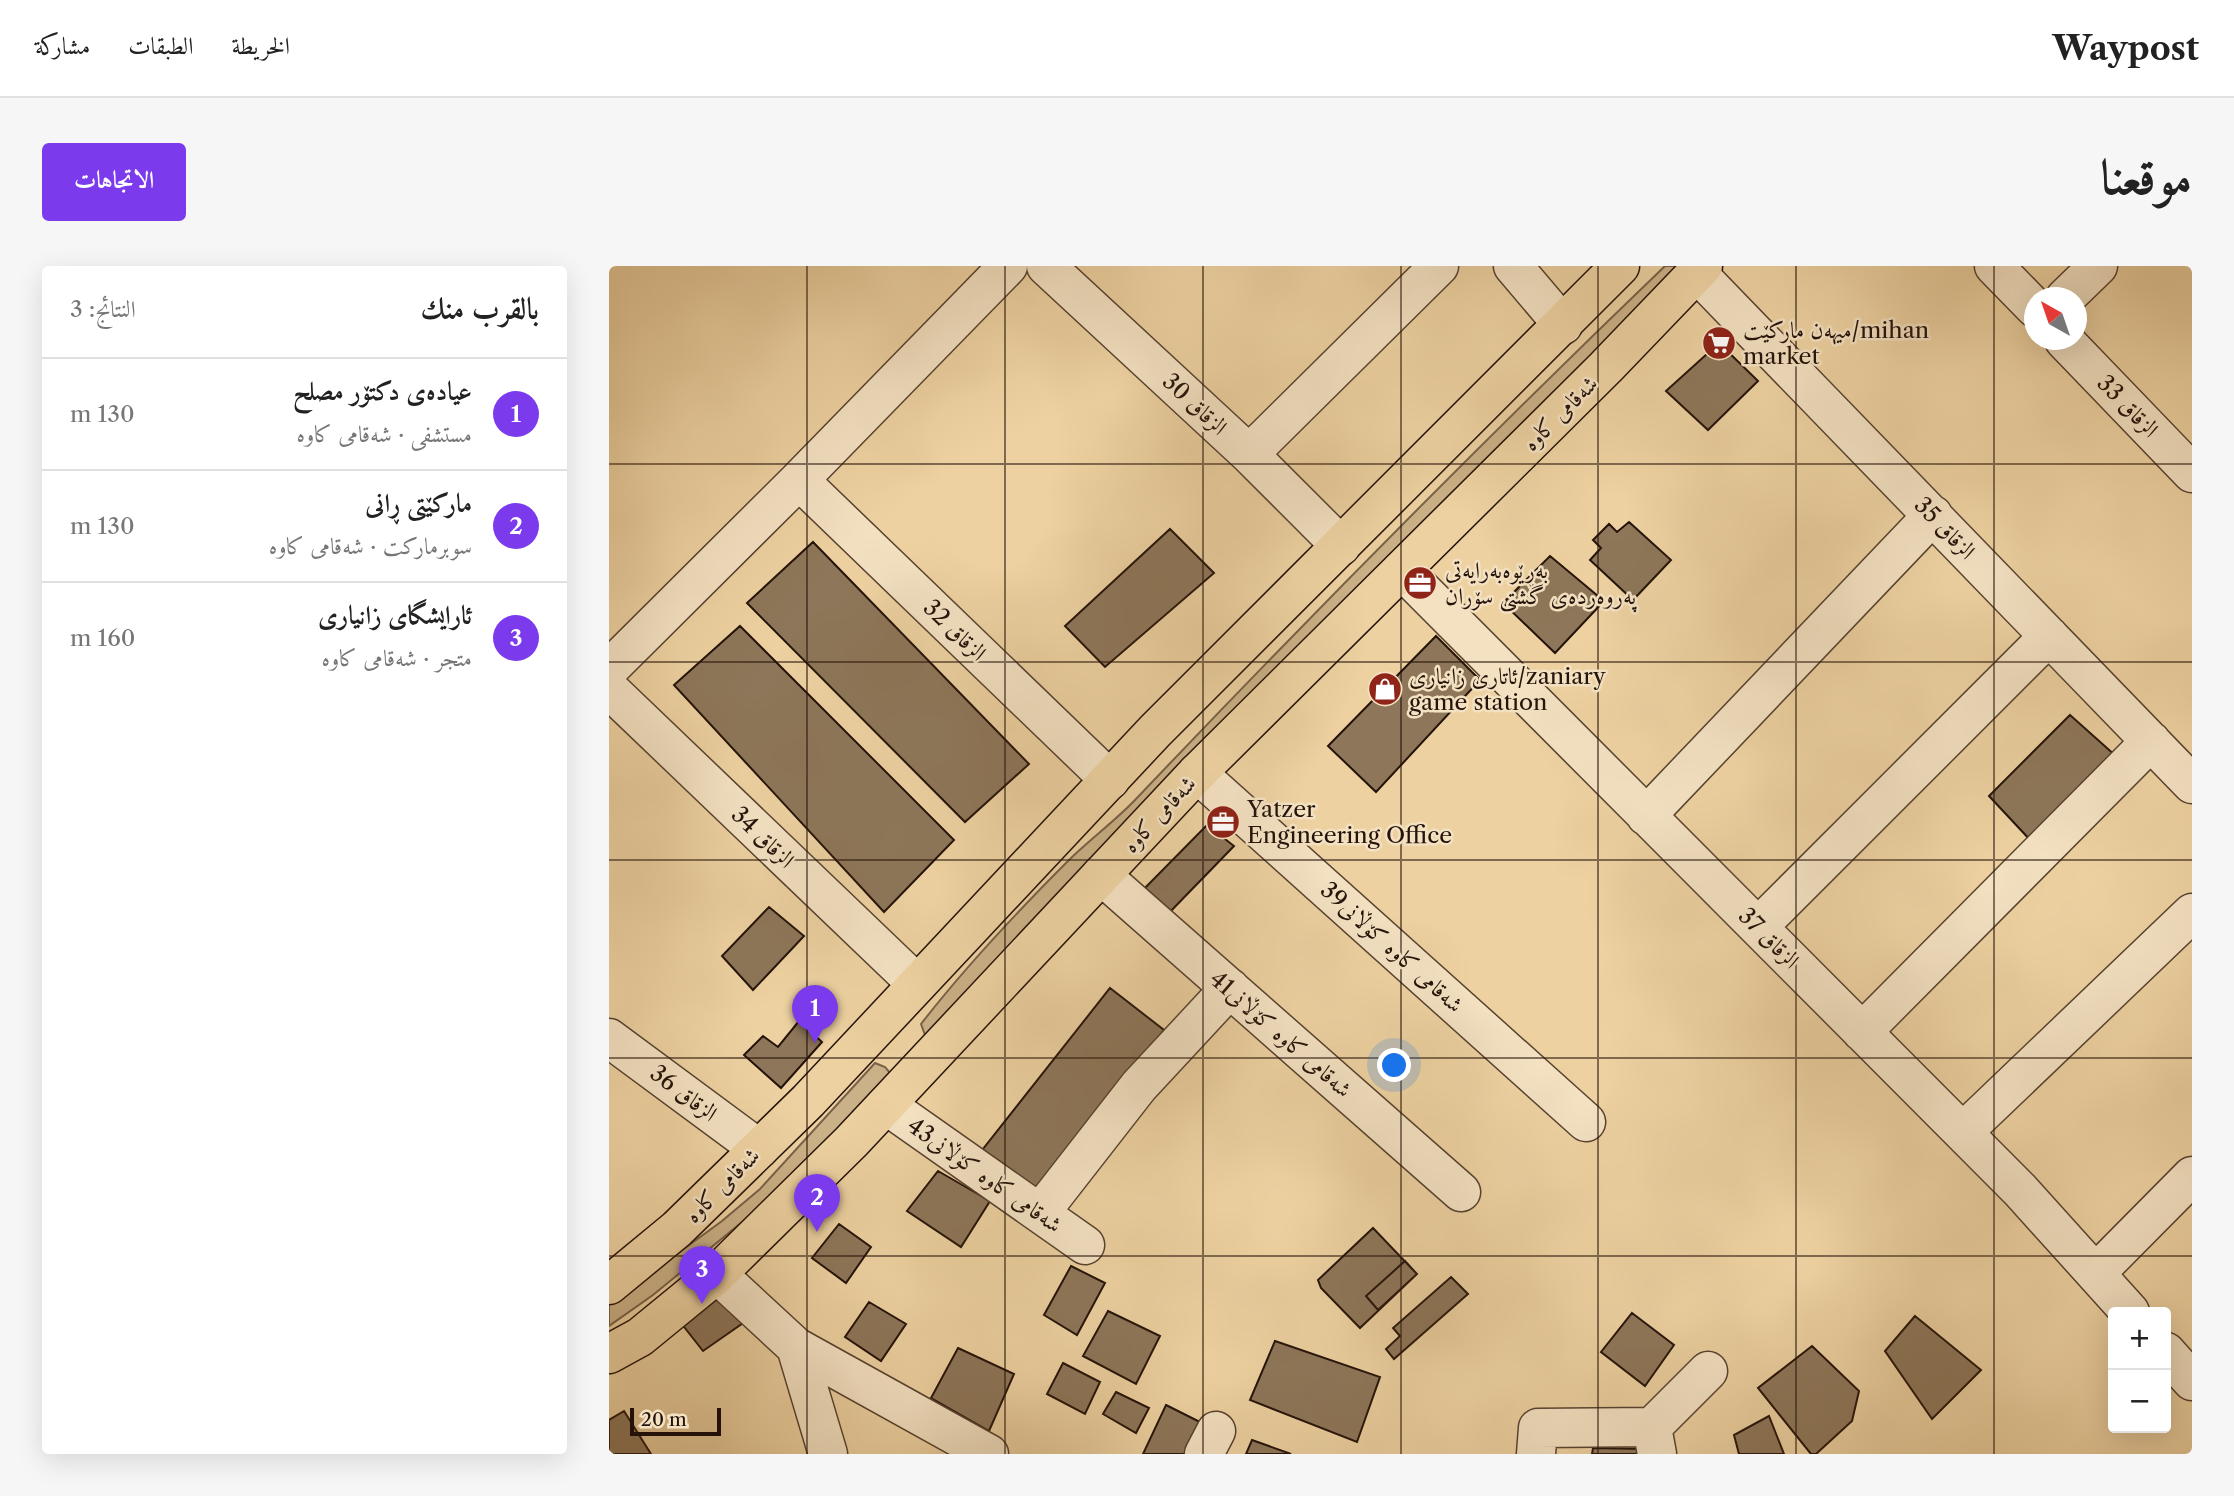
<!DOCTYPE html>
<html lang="ar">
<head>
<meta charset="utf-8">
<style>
  :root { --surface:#fff; --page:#f6f6f6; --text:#222; --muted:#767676; --line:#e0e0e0; --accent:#7c3aed }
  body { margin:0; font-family:"Libre Caslon Text",Amiri,serif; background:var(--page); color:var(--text); direction:rtl }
  .controls { position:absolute; right:21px; bottom:21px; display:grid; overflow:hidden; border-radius:7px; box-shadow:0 7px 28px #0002 }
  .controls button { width:63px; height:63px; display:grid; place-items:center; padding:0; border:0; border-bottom:2px solid var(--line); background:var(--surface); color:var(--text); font:35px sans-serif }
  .compass { position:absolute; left:1415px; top:21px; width:63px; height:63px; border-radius:50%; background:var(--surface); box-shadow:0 7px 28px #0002; rotate:320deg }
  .scale { position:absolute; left:21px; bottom:18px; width:91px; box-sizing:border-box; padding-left:7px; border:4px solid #25130a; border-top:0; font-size:19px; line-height:24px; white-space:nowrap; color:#25130a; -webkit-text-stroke:5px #f3e1c2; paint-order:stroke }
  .you { position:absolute; left:786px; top:800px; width:24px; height:24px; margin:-18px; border:5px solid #fff; border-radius:50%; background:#1a73e8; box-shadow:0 0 0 10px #1a73e833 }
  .badge { display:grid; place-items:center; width:46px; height:46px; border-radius:50%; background:var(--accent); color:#fff; font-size:23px; font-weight:700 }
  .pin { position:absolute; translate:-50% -58px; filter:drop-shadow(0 2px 4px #0008) }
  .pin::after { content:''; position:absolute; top:37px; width:24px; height:21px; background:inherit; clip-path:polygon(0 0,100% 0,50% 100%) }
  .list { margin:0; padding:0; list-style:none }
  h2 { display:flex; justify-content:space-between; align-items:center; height:91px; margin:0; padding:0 28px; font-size:30px }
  h2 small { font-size:23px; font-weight:400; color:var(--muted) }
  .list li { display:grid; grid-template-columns:46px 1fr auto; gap:21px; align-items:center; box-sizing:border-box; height:112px; padding:0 28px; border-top:2px solid var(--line) }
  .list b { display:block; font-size:26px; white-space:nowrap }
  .list p { margin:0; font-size:23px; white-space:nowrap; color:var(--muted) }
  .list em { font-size:23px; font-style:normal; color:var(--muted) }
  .map { position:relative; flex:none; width:1583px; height:1188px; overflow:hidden; direction:ltr; border-radius:7px }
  header { display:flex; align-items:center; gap:42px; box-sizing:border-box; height:98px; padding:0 35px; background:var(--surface); border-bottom:2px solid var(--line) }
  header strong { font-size:33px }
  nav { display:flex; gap:38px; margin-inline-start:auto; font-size:24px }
  .intro { display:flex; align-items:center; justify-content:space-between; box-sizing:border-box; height:168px; padding:0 42px }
  h1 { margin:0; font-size:49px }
  .button { padding:18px 32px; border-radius:7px; background:var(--accent); color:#fff; font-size:24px; font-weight:700 }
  main { display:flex; gap:42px; padding:0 42px }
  aside { flex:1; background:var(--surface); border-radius:7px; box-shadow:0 7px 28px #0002 }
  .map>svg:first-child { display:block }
</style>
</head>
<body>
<header>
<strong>Waypost</strong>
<nav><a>الخريطة</a><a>الطبقات</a><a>مشاركة</a></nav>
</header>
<div class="intro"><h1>موقعنا</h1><a class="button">الاتجاهات</a></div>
<main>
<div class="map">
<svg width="1583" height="1188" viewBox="0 0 1583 1188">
  <rect width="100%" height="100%" fill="#edd1a1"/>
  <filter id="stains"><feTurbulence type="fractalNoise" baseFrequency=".00286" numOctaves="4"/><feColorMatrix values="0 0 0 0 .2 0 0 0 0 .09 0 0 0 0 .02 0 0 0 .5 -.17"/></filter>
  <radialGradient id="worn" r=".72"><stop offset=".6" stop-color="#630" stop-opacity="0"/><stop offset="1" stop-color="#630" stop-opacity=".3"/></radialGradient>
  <path fill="#cbb187" stroke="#786248" stroke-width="2" d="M1056 0H1076L323 769H316L312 758C357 700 407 647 459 595 480 574 505 556 526 534 699 352 875 174 1056 0Z
    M266 797 276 801 282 808 160 934 44 1029 0 1060V1038L113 955 151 923Z"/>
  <path fill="#8d7659" stroke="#25130a" stroke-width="2" d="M1110 77 1149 115 1099 164 1057 125Z
    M1020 256 1062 294 1024 334 981 294 992 282 984 274 1000 258 1008 266Z
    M561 263 605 307 496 401 456 360Z
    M204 276 420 498 356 556 138 337Z
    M941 290 995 335 946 387 894 337Z
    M131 360 345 574 275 646 65 419Z
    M827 370 871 414 767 526 719 480Z
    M1461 449 1508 491 1423 576 1380 530Z
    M598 559 625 580 556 651 530 628Z
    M160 641 195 670 144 724 113 690Z
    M501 722 555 764 424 932 370 888Z
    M190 755 213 776 172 822 135 789 154 770 169 781Z
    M329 905 381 935 352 981 298 945Z
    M230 958 262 981 237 1017 203 992Z
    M764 962 808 1008 751 1062 712 1022 709 1014Z
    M796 995 808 1008 769 1044 757 1030Z
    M462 1000 496 1017 468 1069 435 1049Z
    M842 1011 859 1028 785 1093 777 1083 791 1070 784 1062Z
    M117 1025 137 1055 94 1085 72 1057Z
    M260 1036 297 1058 272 1095 236 1071Z
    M499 1045 551 1070 527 1118 474 1090Z
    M1023 1047 1065 1079 1036 1120 992 1086Z
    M1306 1050 1372 1104 1323 1153 1276 1085Z
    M666 1075 771 1111 748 1176 641 1134Z
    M1203 1080 1250 1125 1243 1155 1207 1188H1202L1149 1122Z
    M349 1082 405 1108 380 1165 322 1132Z
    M454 1097 491 1116 476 1148 438 1128Z
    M507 1126 540 1142 527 1167 494 1148Z
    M557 1139 595 1158 582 1188H534Z
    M15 1145 42 1188H0V1154Z
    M1160 1150 1175 1188H1130L1125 1169Z
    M643 1174 682 1188H637Z
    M984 1182 1036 1183V1188H983Z"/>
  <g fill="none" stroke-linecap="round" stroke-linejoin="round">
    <g stroke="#574230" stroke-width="41">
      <path id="minor" d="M437 0 640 188 732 280
        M904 0 954 59
        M1385 0 1426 42
        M1088 7 1583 518
        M1456 32 1489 0
        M1455 74 1583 207
        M640 188 830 0
        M190 214 501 514
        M793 304 1411 924 1521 1046
        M0 403 190 214 399 0
        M0 423 308 718
        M588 507 977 856
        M1037 550 1324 249
        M492 609 852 926
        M1149 661 1440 370
        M1253 766 1542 475
        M0 772 150 883
        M277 839 476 979
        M1354 866 1583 647
        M431 947 530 820 621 722
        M1487 1007 1583 910
        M108 1008 187 1081 380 1188
        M187 1081 219 1188
        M1557 1086 1583 1115
        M1043 1161 1099 1105
        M595 1188 607 1165
        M927 1188 929 1162 1043 1161 1048 1188"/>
    </g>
    <g stroke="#25130a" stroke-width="41">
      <path id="major" d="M0 1019 68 963 199 835 546 465 1011 0
        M0 1088 31 1071 108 1008 242 876 588 507 997 101 1094 0"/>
    </g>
    <use href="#minor" stroke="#f3e1c2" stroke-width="38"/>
    <use href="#major" stroke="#edd1a1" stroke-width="38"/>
  </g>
  <path fill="none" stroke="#25130a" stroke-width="2" stroke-opacity="0.55" d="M198 0V1188M396 0V1188M594 0V1188M792 0V1188M989 0V1188M1187 0V1188M1385 0V1188M0 198H1583M0 396H1583M0 594H1583M0 792H1583M0 990H1583"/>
  <defs>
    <g id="supermarket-disc" transform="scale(1.75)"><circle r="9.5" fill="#8f2418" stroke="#f3e1c2"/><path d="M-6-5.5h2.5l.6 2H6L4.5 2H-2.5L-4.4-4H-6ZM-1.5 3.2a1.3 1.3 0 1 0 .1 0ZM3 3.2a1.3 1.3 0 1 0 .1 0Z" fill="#fff"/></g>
    <g id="office-disc" transform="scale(1.75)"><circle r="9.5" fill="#8f2418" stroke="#f3e1c2"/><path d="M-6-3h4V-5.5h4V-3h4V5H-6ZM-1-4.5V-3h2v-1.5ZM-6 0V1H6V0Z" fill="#fff"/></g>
    <g id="shop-disc" transform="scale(1.75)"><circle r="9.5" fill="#8f2418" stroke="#f3e1c2"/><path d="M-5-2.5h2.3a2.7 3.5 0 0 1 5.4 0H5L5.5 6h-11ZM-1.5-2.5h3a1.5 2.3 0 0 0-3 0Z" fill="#fff"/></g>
  </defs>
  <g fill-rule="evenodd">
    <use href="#supermarket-disc" x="1110" y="77"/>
    <use href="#office-disc" x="811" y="317"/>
    <use href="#shop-disc" x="776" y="423"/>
    <use href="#office-disc" x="614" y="556"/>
  </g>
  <g text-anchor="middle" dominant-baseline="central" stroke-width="5" stroke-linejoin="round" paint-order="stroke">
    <g font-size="23" fill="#25130a" stroke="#f3e1c2" text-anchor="start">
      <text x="1134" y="64">میهەن مارکێت/mihan<tspan x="1134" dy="26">market</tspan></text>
      <text x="836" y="304">بەڕێوەبەرایەتی<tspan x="836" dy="26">پەروەردەی گشتی سۆران</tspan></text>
      <text x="800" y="410">ئاتاری زانیاری/zaniary<tspan x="800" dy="26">game station</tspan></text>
      <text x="638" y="543">Yatzer<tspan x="638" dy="26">Engineering Office</tspan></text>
    </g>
    <g font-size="23" fill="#25130a" stroke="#f3e1c2">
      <text transform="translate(586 138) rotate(43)">الزقاق 30</text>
      <text transform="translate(1519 140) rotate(46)">الزقاق 33</text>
      <text transform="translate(951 147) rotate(-45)">شەقامی کاوە</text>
      <text transform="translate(1336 262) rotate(46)">الزقاق 35</text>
      <text transform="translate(346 364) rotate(44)">الزقاق 32</text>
      <text transform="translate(550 548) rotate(-47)">شەقامی کاوە</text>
      <text transform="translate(154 571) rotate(44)">الزقاق 34</text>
      <text transform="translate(1160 672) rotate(45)">الزقاق 37</text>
      <text transform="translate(783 681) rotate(42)">شەقامی کاوە کۆڵانی39</text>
      <text transform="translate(672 768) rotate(41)">شەقامی کاوە کۆڵانی41</text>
      <text transform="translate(75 827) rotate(37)">الزقاق 36</text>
      <text transform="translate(376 909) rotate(35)">شەقامی کاوە کۆڵانی43</text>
      <text transform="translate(113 919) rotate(-45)">شەقامی کاوە</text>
    </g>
  </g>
  <rect width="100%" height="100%" filter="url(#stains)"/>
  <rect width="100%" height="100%" fill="url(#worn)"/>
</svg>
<div class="controls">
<button>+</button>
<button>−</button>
</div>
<svg class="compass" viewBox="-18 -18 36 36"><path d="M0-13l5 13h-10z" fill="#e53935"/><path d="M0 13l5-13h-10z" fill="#767676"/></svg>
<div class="scale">20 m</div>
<div class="you"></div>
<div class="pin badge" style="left:206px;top:777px">1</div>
<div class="pin badge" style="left:208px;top:966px">2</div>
<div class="pin badge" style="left:93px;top:1038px">3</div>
</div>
<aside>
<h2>بالقرب منك<small>النتائج: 3</small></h2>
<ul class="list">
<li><span class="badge">1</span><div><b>عیادەی دکتۆر مصلح</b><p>مستشفى · شەقامی کاوە</p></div><em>130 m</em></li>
<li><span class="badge">2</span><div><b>مارکێتی ڕانی</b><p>سوبرماركت · شەقامی کاوە</p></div><em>130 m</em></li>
<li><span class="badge">3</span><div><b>ئارایشگای زانیاری</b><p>متجر · شەقامی کاوە</p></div><em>160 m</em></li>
</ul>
</aside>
</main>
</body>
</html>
